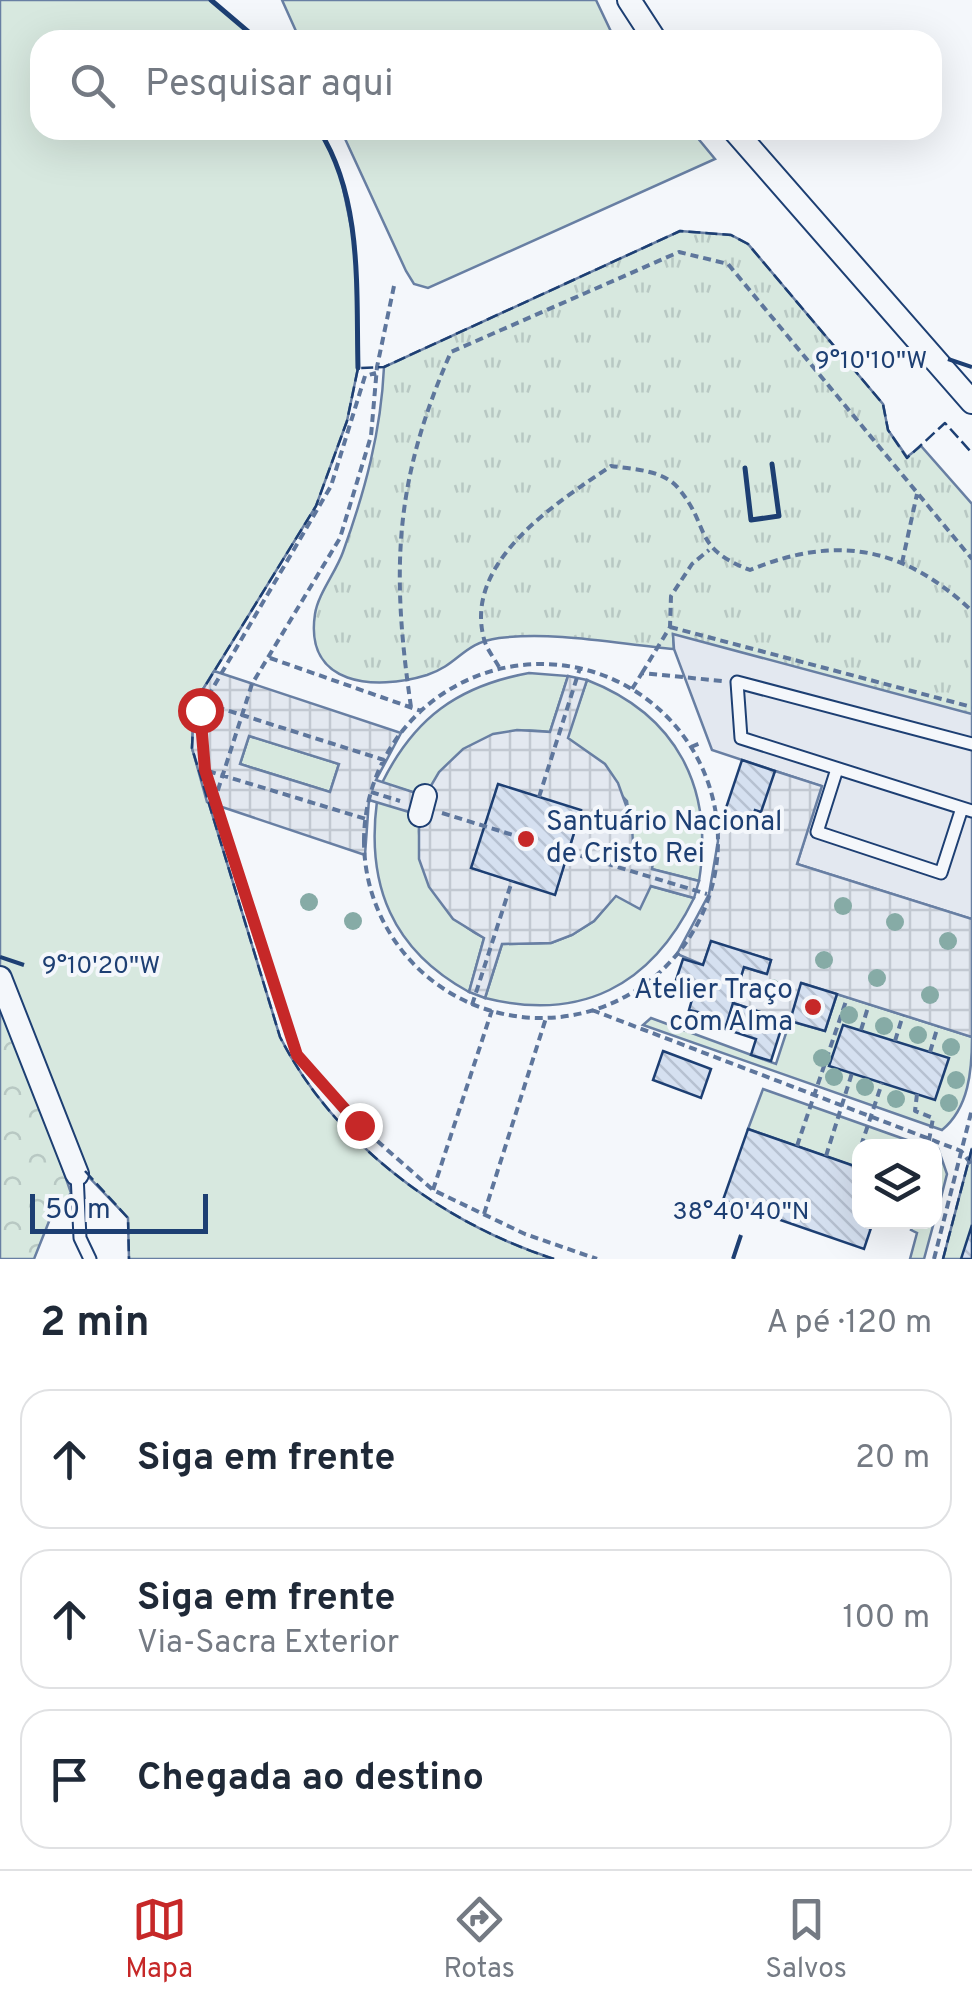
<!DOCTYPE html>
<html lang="pt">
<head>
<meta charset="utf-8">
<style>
  :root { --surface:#fff; --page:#f6f6f7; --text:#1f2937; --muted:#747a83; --line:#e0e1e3; --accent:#c62828 }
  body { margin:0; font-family:Overpass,sans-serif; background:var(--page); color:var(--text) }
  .controls { position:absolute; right:30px; bottom:30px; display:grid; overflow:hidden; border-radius:20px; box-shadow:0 10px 40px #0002 }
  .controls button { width:90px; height:90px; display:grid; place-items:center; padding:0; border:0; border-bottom:2px solid var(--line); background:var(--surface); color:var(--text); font:50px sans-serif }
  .scale { position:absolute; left:30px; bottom:25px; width:178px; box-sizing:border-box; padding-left:10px; border:5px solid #1d3f73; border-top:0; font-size:28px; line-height:35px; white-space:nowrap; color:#1d3f73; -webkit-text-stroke:8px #f4f7fb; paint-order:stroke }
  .stop { position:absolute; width:30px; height:30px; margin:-22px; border:8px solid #c62828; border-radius:50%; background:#fff }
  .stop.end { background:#c62828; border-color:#fff; box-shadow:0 2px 10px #0008 }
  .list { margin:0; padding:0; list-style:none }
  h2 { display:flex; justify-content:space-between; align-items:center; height:130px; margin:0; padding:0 40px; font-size:42px }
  h2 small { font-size:32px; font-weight:400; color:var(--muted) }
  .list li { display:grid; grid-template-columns:65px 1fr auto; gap:30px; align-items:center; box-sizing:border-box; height:140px; margin:0 20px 20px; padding:0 20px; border:2px solid var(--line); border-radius:30px }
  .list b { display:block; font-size:38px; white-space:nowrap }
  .list p { margin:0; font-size:32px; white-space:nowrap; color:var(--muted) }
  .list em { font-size:32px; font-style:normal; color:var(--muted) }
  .icon { flex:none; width:55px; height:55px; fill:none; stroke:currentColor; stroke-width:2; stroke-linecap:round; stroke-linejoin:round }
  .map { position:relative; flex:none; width:972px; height:1259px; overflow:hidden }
  .search { position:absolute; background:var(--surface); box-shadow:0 10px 40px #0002; left:30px; right:30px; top:30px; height:110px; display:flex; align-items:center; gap:25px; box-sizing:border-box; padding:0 35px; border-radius:30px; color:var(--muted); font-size:38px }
  .sheet { height:610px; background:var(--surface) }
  nav { display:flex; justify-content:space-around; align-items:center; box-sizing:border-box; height:140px; border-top:2px solid var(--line); background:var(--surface); font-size:28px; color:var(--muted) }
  nav a { display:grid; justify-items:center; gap:5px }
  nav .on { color:var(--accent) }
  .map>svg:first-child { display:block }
</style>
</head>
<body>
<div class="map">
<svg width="972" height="1259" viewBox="0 0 972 1259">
  <defs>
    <pattern id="forest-crowns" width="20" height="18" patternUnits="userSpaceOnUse" patternTransform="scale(2.5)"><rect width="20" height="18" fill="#d7e8df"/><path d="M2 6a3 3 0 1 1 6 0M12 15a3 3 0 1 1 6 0" fill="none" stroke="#b8c8c3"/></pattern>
    <pattern id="park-tufts" width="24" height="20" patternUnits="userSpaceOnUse" patternTransform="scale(2.5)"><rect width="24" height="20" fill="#d7e8df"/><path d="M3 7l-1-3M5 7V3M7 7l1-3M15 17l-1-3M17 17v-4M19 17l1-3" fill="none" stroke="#b8c8c3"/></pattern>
    <pattern id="plaza-grid" width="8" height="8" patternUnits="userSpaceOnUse" patternTransform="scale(2.5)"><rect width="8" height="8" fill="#e3e8f0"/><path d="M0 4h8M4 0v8" fill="none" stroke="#c2c8d1"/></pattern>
    <pattern id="building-back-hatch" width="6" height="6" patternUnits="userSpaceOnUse" patternTransform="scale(2.5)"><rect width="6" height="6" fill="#d5e0f0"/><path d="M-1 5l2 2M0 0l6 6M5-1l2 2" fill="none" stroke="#b6c1d1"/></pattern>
  </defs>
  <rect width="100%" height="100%" fill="#f4f7fb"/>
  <path fill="#d7e8df" stroke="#687fa3" stroke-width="2.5" d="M0 0H211L258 40H40V130H319L339 169 355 246 358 368 347 421 316 506 194 704 192 748 280 1037C334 1143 442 1223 554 1259H129L128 1218 85 1173 0 1001Z
    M282 0H596L615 40H300Z
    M341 130H691L715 159 428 288 414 284 406 271Z
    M529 673 568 676 550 732C494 724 453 749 425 796L382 783C414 718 458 686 529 673Z
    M587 680C677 715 714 788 699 881L651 869 633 849 627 801 567 738Z
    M249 736 339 764 330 792 240 764Z
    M377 801 420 815C414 867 437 914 484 938L469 992C392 950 366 885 377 801Z
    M650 886 694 898C651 986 581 1022 485 998L502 944 551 943 572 935 594 921 616 895Z
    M837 994 972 1037C972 1070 969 1108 942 1130L643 1025 651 1018 776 1064 790 1021 825 1031Z
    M763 1089 921 1145V1146H860L859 1168 748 1129Z
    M972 1148V1259H943Z
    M939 1151 947 1174 935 1221V1164Z
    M914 1222H934L924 1259H910L917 1233 911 1230Z"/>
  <path fill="url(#forest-crowns)" stroke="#687fa3" stroke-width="2.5" d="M0 1001H5L71 1193 50 1219 34 1259H0Z"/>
  <path fill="url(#park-tufts)" stroke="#687fa3" stroke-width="2.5" d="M680 231 731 235 748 244 883 404 888 430 907 457 921 446 972 504V715L673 635 674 649C618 644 555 631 499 638 462 643 460 664 427 675 375 691 304 686 315 614 318 594 336 572 343 552 365 491 381 432 384 367Z"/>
  <path fill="#e3e8f0" stroke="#687fa3" stroke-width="2.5" d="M673 634 972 714V919L797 864 821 786 712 750 674 649Z"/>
  <path fill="url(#plaza-grid)" stroke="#687fa3" stroke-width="2.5" fill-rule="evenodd" d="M214 671 401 733 376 780 425 796 439 772 463 749 493 734 517 730 550 732 568 676 587 680 568 738 605 764 618 783 632 822 633 848 655 850 652 869 699 881 694 898 651 886 640 909 616 896 594 921 572 935 551 943 502 944 485 998 469 992 484 938 453 919 429 887 419 859V815L369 800 365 855 207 802 192 748 194 704ZM249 736 339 764 330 792 240 764ZM498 785 581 811 555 894 472 868Z
    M775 771 822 786 797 864 972 919V1037L802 983 790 1021 784 1020 733 1003 744 967 766 974 771 960 711 942 703 965 677 954 709 894 718 841 715 814 750 825Z"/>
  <path fill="url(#building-back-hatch)" stroke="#1d3f73" stroke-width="2.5" d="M742 760 775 771 761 812 755 810 750 825 723 817Z
    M498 784 581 810 555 895 471 868Z
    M711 941 771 960 767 974 744 967 725 1029 703 1022 706 1014 689 1010 693 996 673 989 683 959 703 965Z
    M801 983 837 994 825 1031 790 1021Z
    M733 1003 784 1020 771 1061 751 1055 756 1039 725 1029Z
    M843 1025 949 1058 935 1100 829 1066Z
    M663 1051 711 1069 701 1098 653 1080Z
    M748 1129 860 1168V1222H873L864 1249 723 1200Z
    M972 1225V1259H961Z"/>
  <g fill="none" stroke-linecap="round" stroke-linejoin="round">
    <g stroke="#1d3f73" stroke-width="15">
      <path id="lane" d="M972 744 737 682 741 738 972 811
        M837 769 817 832 941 873 962 808
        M77 1174 80 1238 90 1259"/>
    </g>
    <g stroke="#1d3f73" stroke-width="26">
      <path id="street" d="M629 0 655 40
        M734 130 972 402
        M420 815 425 796
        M0 978 77 1174"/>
    </g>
    <path stroke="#5e769c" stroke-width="4" stroke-dasharray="8 5" stroke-linecap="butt" d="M394 286 377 367 371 436 340 538 252 684 216 796 297 1055 359 1125 433 1190 525 1234 597 1259
      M902 563 917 494
      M670 627 972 707
      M270 658 421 711
      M364 841a177 177 0 1 1 354 0a177 177 0 1 1-354 0Z
      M499 667C494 658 486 648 484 639 463 561 558 502 611 466 633 469 664 470 679 489 711 528 692 548 750 570 837 534 904 547 972 611
      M642 673 670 627 671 596 692 564 709 550
      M632 689 642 673 722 681
      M204 703 384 760
      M411 707C391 570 394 481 451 352L679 252 728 264 972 559
      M691 747 703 742
      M208 771 366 819
      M371 792 400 801
      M216 796 201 750 200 710 331 486 365 376 376 373
      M539 797 580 668
      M442 813 526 839
      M568 852 707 894
      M472 1005 512 881
      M592 1010 961 1151 972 1165
      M861 1030 869 1004
      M895 1041 903 1015
      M930 1052 938 1026
      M917 1094 915 1111 933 1118 928 1146
      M797 1146 847 998
      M861 1146 882 1083
      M826 1156 852 1073
      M854 1166 860 1151
      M433 1190 492 1010
      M484 1214 546 1018
      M934 1259 972 1109"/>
    <use href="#lane" stroke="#f4f7fb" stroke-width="11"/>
    <use href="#street" stroke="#f4f7fb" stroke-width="22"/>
    <path stroke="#1d3f73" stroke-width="2.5" stroke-dasharray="12 5" stroke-linecap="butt" d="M85 1171 128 1218 129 1259
      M554 1259C442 1223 334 1143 280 1037L192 748 194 704 316 506 347 421 358 368 384 367 680 231 731 235 748 244 883 404 888 430 907 458 945 423 972 453
      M943 1259 972 1148"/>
    <path stroke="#1d3f73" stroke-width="5" d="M211 0 258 40
      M319 130C363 199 356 290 358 368
      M745 468 751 520 779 516 772 464"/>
  </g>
  <g fill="#86aba6">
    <circle cx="309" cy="902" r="9"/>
    <circle cx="843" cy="906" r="9"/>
    <circle cx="353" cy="921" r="9"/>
    <circle cx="895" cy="922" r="9"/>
    <circle cx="948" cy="941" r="9"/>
    <circle cx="824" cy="960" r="9"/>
    <circle cx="877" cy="978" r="9"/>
    <circle cx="772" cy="988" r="9"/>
    <circle cx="930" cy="995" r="9"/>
    <circle cx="849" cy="1015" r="9"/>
    <circle cx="884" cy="1026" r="9"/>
    <circle cx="918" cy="1035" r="9"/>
    <circle cx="951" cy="1047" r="9"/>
    <circle cx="822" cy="1058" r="9"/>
    <circle cx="834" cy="1077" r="9"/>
    <circle cx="956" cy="1080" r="9"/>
    <circle cx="865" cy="1087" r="9"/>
    <circle cx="896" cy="1099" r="9"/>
    <circle cx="949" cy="1103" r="9"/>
  </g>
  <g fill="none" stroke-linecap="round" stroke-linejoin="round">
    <path stroke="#c62828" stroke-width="12" d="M200 710 205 770 297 1055 359 1125"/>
  </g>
  <path fill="none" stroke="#1d3f73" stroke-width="4" d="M948 359 972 367M0 957 24 965M733 1259 741 1235"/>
  <g fill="#c62828" stroke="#f4f7fb" stroke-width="4">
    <circle cx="526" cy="839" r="10"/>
    <circle cx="813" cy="1007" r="10"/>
  </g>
  <g text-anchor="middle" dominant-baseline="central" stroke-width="8" stroke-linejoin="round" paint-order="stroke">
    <g font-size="28" fill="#1d3f73" stroke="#f4f7fb" text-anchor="start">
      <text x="546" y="823">Santuário Nacional<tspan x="546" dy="32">de Cristo Rei</tspan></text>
      <text x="793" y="991" text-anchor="end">Atelier Traço<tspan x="793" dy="32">com Alma</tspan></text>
    </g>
  </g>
  <g font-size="25" text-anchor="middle" fill="#1d3f73" stroke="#f4f7fb" stroke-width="8" stroke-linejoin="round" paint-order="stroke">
    <text x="871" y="368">9°10'10"W</text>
    <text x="101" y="973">9°10'20"W</text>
    <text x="741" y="1219">38°40'40"N</text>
  </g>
</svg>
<div class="controls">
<button><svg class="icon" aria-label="layers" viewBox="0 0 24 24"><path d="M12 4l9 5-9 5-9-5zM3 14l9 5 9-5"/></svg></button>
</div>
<div class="scale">50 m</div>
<div class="stop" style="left:200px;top:710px"></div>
<div class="stop end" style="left:359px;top:1125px"></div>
<div class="search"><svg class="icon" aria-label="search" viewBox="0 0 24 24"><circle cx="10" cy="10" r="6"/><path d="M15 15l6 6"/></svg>Pesquisar aqui</div>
</div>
<section class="sheet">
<h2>2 min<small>A pé · 120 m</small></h2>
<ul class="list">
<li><svg class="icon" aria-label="ahead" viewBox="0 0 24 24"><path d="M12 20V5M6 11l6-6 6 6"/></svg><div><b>Siga em frente</b></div><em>20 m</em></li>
<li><svg class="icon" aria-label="ahead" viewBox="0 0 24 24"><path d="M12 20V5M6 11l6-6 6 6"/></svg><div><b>Siga em frente</b><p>Via-Sacra Exterior</p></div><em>100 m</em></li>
<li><svg class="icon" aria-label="arrive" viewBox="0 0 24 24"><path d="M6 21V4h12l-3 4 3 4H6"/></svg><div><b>Chegada ao destino</b></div></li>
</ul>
</section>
<nav>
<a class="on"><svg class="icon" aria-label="map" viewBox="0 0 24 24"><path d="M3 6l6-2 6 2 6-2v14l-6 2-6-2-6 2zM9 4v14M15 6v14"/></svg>Mapa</a>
<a><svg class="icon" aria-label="directions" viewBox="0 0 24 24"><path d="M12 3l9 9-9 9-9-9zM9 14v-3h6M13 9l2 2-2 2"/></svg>Rotas</a>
<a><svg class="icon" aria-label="saved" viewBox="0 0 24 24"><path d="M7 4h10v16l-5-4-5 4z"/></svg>Salvos</a>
</nav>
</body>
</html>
